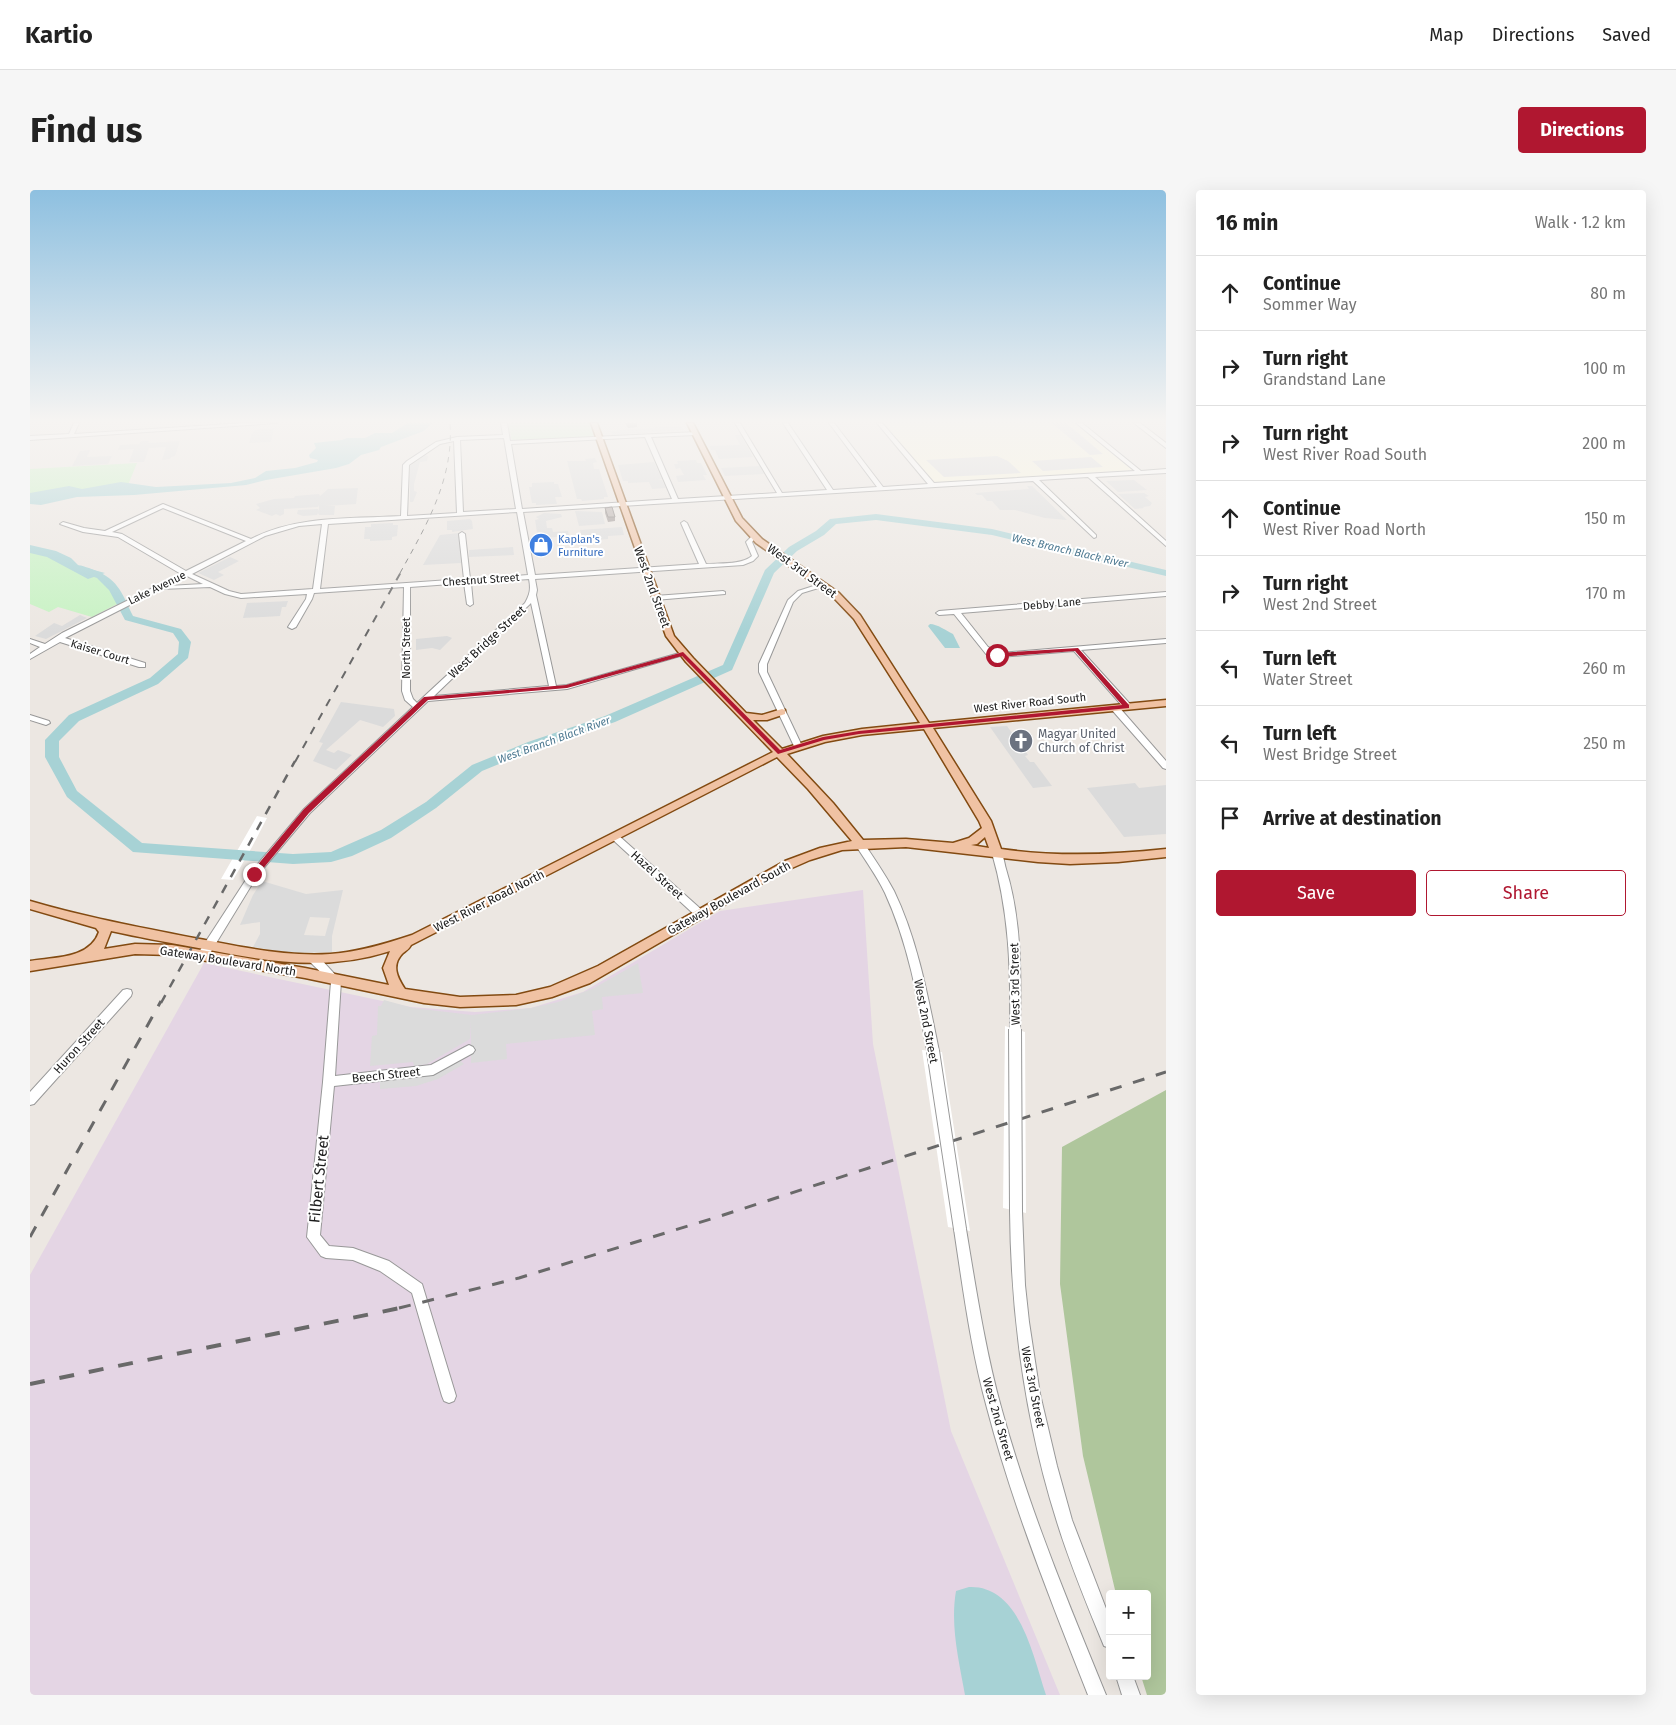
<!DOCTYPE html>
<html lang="en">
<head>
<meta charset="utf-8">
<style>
  :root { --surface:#fff; --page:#f6f6f6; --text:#222; --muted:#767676; --line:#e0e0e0; --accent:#b01730 }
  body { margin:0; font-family:"Fira Sans",sans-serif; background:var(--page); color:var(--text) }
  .controls { position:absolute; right:15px; bottom:15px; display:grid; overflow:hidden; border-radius:5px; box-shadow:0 5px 20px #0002 }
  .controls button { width:45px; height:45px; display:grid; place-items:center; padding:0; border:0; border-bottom:1px solid var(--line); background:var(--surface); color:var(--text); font:25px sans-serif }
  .stop { position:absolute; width:15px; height:15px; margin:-11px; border:4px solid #b01730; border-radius:50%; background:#fff }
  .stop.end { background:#b01730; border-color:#fff; box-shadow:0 1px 5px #0008 }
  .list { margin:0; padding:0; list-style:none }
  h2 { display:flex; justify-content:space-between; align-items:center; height:65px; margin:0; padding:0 20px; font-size:21px }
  h2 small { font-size:16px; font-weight:400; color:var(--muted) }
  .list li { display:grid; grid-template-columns:32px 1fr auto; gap:15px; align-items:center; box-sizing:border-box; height:75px; padding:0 20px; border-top:1px solid var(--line) }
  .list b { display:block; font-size:19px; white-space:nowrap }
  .list p { margin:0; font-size:16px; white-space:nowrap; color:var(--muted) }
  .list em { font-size:16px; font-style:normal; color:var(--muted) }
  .actions { display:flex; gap:10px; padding:15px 20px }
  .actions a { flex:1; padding:11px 0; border:1px solid var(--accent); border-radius:5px; text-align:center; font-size:18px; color:var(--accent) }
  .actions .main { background:var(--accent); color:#fff }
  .icon { flex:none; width:28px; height:28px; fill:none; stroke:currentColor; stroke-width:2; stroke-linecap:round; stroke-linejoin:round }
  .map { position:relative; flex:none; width:1136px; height:1505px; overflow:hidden; border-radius:5px }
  header { display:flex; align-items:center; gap:30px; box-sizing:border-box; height:70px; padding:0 25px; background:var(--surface); border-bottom:1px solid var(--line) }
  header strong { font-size:24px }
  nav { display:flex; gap:28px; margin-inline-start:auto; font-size:18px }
  .intro { display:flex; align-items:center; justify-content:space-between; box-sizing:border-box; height:120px; padding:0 30px }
  h1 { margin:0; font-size:35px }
  .button { padding:12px 22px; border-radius:5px; background:var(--accent); color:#fff; font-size:18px; font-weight:700 }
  main { display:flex; gap:30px; padding:0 30px }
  aside { flex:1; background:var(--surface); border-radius:5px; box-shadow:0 5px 20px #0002 }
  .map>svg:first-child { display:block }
</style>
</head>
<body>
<header>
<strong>Kartio</strong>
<nav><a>Map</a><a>Directions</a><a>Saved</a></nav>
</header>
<div class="intro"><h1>Find us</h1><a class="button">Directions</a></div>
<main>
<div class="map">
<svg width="1136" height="1505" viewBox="0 0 1136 1505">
  <rect width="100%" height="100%" fill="#ece7e2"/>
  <path fill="#e4d5e4" d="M833 700 843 854 921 1241 1030 1505H0V1085L174 773 381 817 445 822 501 818 553 802 690 721Z"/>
  <path fill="#faf6dc" d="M851 233H1045L1102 280 904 293Z"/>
  <path fill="#afc69c" d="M1136 900V1505H1117L1111 1486H1117V1404H1086L1053 1266 1030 1094 1032 957Z"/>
  <path fill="#c7f2c3" d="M479 233H560L564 247 482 251 478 235Z
    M107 273 96 300 0 308V279Z
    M0 359 71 386 84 399 91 412 62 427 28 417 19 422 0 414Z"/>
  <path fill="#dbdbdb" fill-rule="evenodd" d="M1022 233H1036L1073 264 1060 265Z
    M647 236 652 237 653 240 582 245 580 241Z
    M244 238 241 252 219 253 222 243 226 240Z
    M705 245H711L723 267 689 269 685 260H681L679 256 710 255Z
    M111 251H119L118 253 150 251 145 266 141 267 140 269 132 270 136 257 119 258 114 272H99L104 259 88 260 90 255 109 254Z
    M60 260 57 267 82 266 78 274 42 276 50 261Z
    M395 265 398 266 397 271 390 272 384 294V301L387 302 383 312H380V276Z
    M967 266 978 271 991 283 914 287 896 270Z
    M1061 267 1073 277 1013 281 1002 271Z
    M565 268 567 272 563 273 564 279H569L578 307H574V309L552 311 551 309H547L537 271H556L555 269Z
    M666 270 667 273H671L677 285H673L676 290 648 292 646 286 654 285 650 278 646 279 644 274H648L647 271Z
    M624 272 632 289H628L632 290 636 298 622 299 619 292 598 293V291H593L588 275Z
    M730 276 734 284 695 286 691 278Z
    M1104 290 1117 300 1088 302 1076 291Z
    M524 292V294H528L532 307H525L527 314 506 315V313H502L499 297H502V293Z
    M997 296H1002L1037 330 1015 328 985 320H970L962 311H957L952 305H947L945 303 999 299Z
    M328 298 326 314 296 316H305L304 325H289L288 323 287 325 273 326 267 324 268 320 288 319 289 321V315L288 317 254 319V324L250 326 246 324 242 326 226 320 230 318 226 314 244 309 264 308 265 306 289 304 290 306 298 299Z
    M1114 303 1119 306 1115 307 1122 313 1120 316 1113 317 1114 318 1105 319 1088 304Z
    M545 321 572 322 575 334 549 336Z
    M514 323 531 324 532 327 516 331 517 338H522L523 342 538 341 539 346 513 348 512 342H507L505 330 509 329 506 327Z
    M440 329 442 331 443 339 422 342V340H417V331Z
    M363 333V335H368L367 346 362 347V350L340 351V349H334L335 337H341V334Z
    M592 337 594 345 578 346V349L553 351 550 340Z
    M429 343 431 373 393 375 410 345Z
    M483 357 484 365 439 367V360Z
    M200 367 209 371 188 382 194 385 184 390 168 383Z
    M258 411 256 417H252L250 426 213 428 217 413Z
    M50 425 57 428 16 449 5 446 24 433 32 436Z
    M417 446 422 448 410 460 402 458 386 460V449Z
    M311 512 364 519 365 526 353 537 330 530 296 560 304 563 308 560 322 565 306 580 283 571 293 553 289 552Z
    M977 536 998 565 995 566 1000 572H1004L1022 596 1003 598 960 537Z
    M1105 593 1109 598 1136 595V644L1094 647 1057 598Z
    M232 691 276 704 313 700 302 746V762L262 763 223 757 230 744V732L210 735 223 705ZM280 727 300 728 295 746 274 745Z
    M608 773 613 803 572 807 573 819 562 821 565 845 476 854 477 869 441 873V832L440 849 397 874 384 876 383 872 340 876 342 846 347 845 348 816H351L354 810 383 818 442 825 501 818 528 812 564 798Z
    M426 867 434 874 408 889 386 896 350 899V887L373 885Z"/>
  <path fill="#a7d2d5" d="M378 233H402L394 241 351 257 349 260 331 265 319 274 306 278 236 290 216 295 104 305 47 307 11 315 0 314V303L39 296 52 299 91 292 126 297 201 293 225 288 236 281 265 278 287 272 288 270 280 268 279 265 286 258 284 253 312 250 317 248H335L345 243H362Z
    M0 355 26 361 41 368 49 376 75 383 58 389 17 367 0 363Z
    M900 434C907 434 917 441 923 444L930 458H915L898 436Z
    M939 1397C990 1395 1003 1466 1016 1505H935C929 1471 920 1436 926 1401Z"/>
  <path fill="#fff" d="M227 626 237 628 222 657 203 690 191 689Z
    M975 836 995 842 996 1023 973 1018Z
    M892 860 912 862 940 1041 918 1037Z"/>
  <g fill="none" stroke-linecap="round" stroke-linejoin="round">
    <path fill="#a7d2d5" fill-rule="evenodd" d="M846 324 962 339 1136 380V386L962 345 846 330 806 334 794 345 767 361 744 383 702 480 585 532 508 558 452 581 406 618 361 648 322 666 301 672 263 674 103 662 37 607 15 567V550L39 525 120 488 148 464 149 452 143 443 95 430 79 400 67 388 44 380 43 378 44 376C50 374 54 377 59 378 88 388 91 401 103 426L151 439 161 452 158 468 128 494 49 531 29 551V567L47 601 112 653 263 664 301 662 351 640 396 612 442 575 498 552 575 526 693 475 735 380 759 357 786 341 800 329Z"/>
    <g stroke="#989898" stroke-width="2">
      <path id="minor" d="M44 233H49L44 244 215 233H247L0 250V246L39 244Z
        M471 233H477L480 251 667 242V244L665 245 621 247 648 309 747 303 705 233H710L752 303 797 300 753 233H758L803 300 847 297 799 233H804L853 297 898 294 847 233H852L904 293 1105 281 1046 233H1052L1111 281 1136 279V283L1065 287 1136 351V356L1058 287 1009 290 1066 345V347L1064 348 1003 291 493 322 505 385 669 374 651 333 654 331 657 333 676 374C689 373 711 375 722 366L716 352 724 344 727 346 722 352 728 366 723 371 713 375 505 389 507 400 506 405 526 496 537 495 653 462 657 464 537 499 398 511 280 623 227 686 177 768H169L168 765 169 762 221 682 274 619 383 517 375 510 372 501 374 397 284 403 282 409 266 437 262 439 258 437 276 409 277 404 211 408 195 404 180 397 131 399 35 448 115 473V477H109L30 452 0 469V464L10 457 0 453V449L15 454 32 443 151 384 88 347 53 342 30 334 33 332 54 338 75 341 133 314 221 349C267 325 321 329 371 326L373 275 377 271 406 252 427 247 473 245ZM615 247 642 309 492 319 481 254ZM474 248 486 319 433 322 430 250ZM424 251 427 323 377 326 379 275 410 254ZM133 318 216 351 156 381 92 344 82 342ZM487 322 498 385 440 389 435 344 432 342 429 344 434 389 290 399 298 334ZM292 334 283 399 211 404 199 401 162 384 235 346 269 336ZM157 386 173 394 138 396ZM499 389C501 399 500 404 495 413L387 513 383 509 380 501V397L434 393 437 414 440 416 443 414 441 393ZM501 413 519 496 404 506 499 415Z
        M1104 233H1110L1136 253V258Z
        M793 393 795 394V396L772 403 763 412 737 474V482L772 556 768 559 764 556 729 482V474L758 410 768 401Z
        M693 401 695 402V404L625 410 622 408 625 406Z
        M1136 402V406L931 423 958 457 970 463 1136 449V453L1051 460 1100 514V518H1094L1044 461 970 467 956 464 924 424 909 425 906 423 909 421Z
        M1082 516H1088L1136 571V579L1133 578 1082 520Z
        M0 525 19 531 20 533 16 535 0 530Z
        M585 644 588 645 673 721 675 724 673 727H667L582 649 580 647Z
        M830 651 833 652C844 668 855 684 864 701 888 751 898 807 909 861L907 864 903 866 899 864 897 861C888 808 878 753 855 703 847 686 835 670 825 654Z
        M967 660C974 662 974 673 976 679 992 731 991 786 990 839L989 842 985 843 981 842 980 839C981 778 979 722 962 663Z
        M284 765 288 766 311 791 305 886 401 875 435 857 439 855 443 857 445 860 443 863 403 885 304 896 290 1045 299 1056 323 1058 359 1071 392 1094 426 1206 424 1211 419 1213 414 1211 412 1206 382 1103 350 1081 323 1070 296 1068 291 1066 277 1047 293 892 301 792 280 772 279 769 280 766Z
        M97 799 101 800 102 803 101 806 4 914 0 915V902L93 800Z
        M986 1015 990 1017 992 1021 995 1095 999 1132 1010 1204 1027 1276 1042 1330 1080 1429V1458L1074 1456C1057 1415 1040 1374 1027 1332 995 1231 981 1126 980 1021L982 1017Z
        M930 1033 934 1035 936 1039C946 1099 955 1159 971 1217 998 1316 1037 1410 1076 1505H1058C1021 1411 983 1317 957 1218 941 1160 933 1099 924 1039L926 1035Z
        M1086 1486H1103L1110 1505H1092Z"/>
    </g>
    <g stroke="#824a11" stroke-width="3">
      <path id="major" d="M561 233H567L644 446 663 468 716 523 732 525 752 519 755 520V524L737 530H723L752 559 793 546 832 539 890 533 824 429 803 407 726 353 706 331 657 233H663L712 328 732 349 809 403 830 425 899 533 1136 510V516L903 538 961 631 971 659C1027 667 1080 665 1136 659V667L1088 672 1040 674 1008 672 876 657 812 660 780 670 746 685 560 793 522 807 486 815 430 817 394 813 275 788 142 765 105 764 0 781V771C24 767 60 769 69 742L66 738 0 719V711C54 727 109 737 164 748 208 756 254 767 300 764 328 762 355 754 382 745L743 562 656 472 636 446ZM894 539 949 631 952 638 939 648 923 653 876 649 833 650 803 613 757 564 795 552 832 545ZM747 567 778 599 822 651 790 658 755 671 568 776 520 797 486 805 430 807 375 799C367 787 361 775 373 763 377 760 379 759 381 755ZM955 647 959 658 941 655 947 654ZM81 741C108 747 136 752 163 757 232 770 291 783 360 761L353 778 359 795 275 778 142 755 105 754 74 759Z"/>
    </g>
    <use href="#minor" fill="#fff" fill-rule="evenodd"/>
    <use href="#major" fill="#f0c2a3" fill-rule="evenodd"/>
    <path stroke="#696969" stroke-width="1" stroke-dasharray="5.5 5.5" stroke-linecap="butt" d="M370 383C396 336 424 289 420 233"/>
    <path stroke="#696969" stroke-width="2" stroke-dasharray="8 8" stroke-linecap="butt" d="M265 572 371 382"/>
    <path stroke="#696969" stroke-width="2.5" stroke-dasharray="9 9" stroke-linecap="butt" d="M131 813 265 571"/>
    <path stroke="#696969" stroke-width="3" stroke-dasharray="12 12" stroke-linecap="butt" d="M0 1047 131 811
      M369 1118 489 1088 684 1028 1136 882"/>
    <path stroke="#696969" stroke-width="4" stroke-dasharray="15 15" stroke-linecap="butt" d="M0 1194 375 1117"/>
    <g stroke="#989898" stroke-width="14" stroke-linecap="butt">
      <path id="minor-bridge" d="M985 839 986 1021
        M903 861 930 1039"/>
    </g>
    <use href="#minor-bridge" stroke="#fff" stroke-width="12"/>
  </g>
  <path fill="#9b9390" d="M595 233H607V237L598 238Z
    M575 318 585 327V331L578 332 575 323Z"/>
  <path fill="#b4aba8" stroke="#7e7876" d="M582 317 585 327H578L575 318Z"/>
  <linearGradient id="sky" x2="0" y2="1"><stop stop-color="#8ec0e0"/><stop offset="0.52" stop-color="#f6f4f2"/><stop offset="1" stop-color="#f6f4f2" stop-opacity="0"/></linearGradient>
  <rect width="1136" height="444" fill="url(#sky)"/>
  <path fill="#b01730" d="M1048 458 1099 515V518L829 544 794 550 748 564 652 466 537 498 398 510 279 623 227 686 224 687 220 684 274 619 394 507 536 495 653 462 750 560 793 547 829 541 1092 515 1045 461 967 467 964 465 967 463Z"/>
  <defs>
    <g id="shop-disc" transform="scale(1.25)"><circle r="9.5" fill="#3f7fe0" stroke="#fff"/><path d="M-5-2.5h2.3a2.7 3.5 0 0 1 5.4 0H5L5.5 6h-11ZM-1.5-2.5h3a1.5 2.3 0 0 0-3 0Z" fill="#fff"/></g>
    <g id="church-disc" transform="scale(1.25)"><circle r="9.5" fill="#6b7280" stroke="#fff"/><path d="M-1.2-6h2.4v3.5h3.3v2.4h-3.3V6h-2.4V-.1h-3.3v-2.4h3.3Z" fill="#fff"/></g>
  </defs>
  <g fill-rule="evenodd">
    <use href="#shop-disc" x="511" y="355"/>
    <use href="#church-disc" x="991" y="551"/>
  </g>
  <g text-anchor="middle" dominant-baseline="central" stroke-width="4" stroke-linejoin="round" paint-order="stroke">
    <g font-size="11" fill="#366cbe" stroke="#fff" text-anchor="start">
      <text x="528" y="349">Kaplan's<tspan x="528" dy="13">Furniture</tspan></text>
    </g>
    <g font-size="11" font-style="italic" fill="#4d7991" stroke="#fff">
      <text transform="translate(1040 361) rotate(13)">West Branch Black River</text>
      <text transform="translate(524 550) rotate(-20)">West Branch Black River</text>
    </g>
    <g font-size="11" fill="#1b1b1b" stroke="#fff">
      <text transform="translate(451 390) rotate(-4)">Chestnut Street</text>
      <text transform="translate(127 398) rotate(-26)">Lake Avenue</text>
      <text transform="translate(1022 414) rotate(-5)">Debby Lane</text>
      <text transform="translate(376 458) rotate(-90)">North Street</text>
      <text transform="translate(70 462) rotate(17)">Kaiser Court</text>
      <text transform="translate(1000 513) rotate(-6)">West River Road South</text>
    </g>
    <g font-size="12" fill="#1b1b1b" stroke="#fff">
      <text transform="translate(772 381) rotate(36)">West 3rd Street</text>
      <text transform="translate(622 397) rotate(70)">West 2nd Street</text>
      <text transform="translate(457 452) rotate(-43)">West Bridge Street</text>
      <text transform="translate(627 685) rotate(42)">Hazel Street</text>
      <text transform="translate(699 708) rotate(-29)">Gateway Boulevard South</text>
      <text transform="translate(459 711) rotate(-27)">West River Road North</text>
      <text transform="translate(198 771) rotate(9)">Gateway Boulevard North</text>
      <text transform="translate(985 794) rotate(-91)">West 3rd Street</text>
      <text transform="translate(896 831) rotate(79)">West 2nd Street</text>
      <text transform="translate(49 856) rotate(-48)">Huron Street</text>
      <text transform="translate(356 885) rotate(-6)">Beech Street</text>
      <text transform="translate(1003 1197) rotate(79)">West 3rd Street</text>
      <text transform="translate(968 1229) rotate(74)">West 2nd Street</text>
    </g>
    <g font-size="12" fill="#5b616d" stroke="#fff" text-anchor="start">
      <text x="1008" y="544">Magyar United<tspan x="1008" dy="14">Church of Christ</tspan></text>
    </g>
    <g font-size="15" fill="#1b1b1b" stroke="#fff">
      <text transform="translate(289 989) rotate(-84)">Filbert Street</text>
    </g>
  </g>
</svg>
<div class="controls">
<button>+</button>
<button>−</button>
</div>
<div class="stop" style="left:967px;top:465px"></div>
<div class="stop end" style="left:224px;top:684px"></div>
</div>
<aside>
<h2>16 min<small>Walk · 1.2 km</small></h2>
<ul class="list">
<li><svg class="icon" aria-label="ahead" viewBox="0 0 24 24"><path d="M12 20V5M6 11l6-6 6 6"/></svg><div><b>Continue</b><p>Sommer Way</p></div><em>80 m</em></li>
<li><svg class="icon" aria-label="right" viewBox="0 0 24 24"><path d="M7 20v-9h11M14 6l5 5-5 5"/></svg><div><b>Turn right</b><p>Grandstand Lane</p></div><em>100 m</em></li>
<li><svg class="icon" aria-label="right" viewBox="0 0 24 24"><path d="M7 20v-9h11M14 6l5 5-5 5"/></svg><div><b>Turn right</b><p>West River Road South</p></div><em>200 m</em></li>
<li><svg class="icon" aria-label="ahead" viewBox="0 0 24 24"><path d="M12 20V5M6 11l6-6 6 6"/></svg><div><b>Continue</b><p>West River Road North</p></div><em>150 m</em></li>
<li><svg class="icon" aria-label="right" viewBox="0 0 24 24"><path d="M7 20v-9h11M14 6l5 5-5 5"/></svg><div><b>Turn right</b><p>West 2nd Street</p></div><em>170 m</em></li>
<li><svg class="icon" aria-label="left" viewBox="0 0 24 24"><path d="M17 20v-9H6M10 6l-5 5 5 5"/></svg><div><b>Turn left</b><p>Water Street</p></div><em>260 m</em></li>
<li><svg class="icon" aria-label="left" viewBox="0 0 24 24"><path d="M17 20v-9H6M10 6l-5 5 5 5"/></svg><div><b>Turn left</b><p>West Bridge Street</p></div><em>250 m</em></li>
<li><svg class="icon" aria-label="arrive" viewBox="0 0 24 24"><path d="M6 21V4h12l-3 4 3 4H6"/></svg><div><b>Arrive at destination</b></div></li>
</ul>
<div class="actions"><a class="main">Save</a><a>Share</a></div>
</aside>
</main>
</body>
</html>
